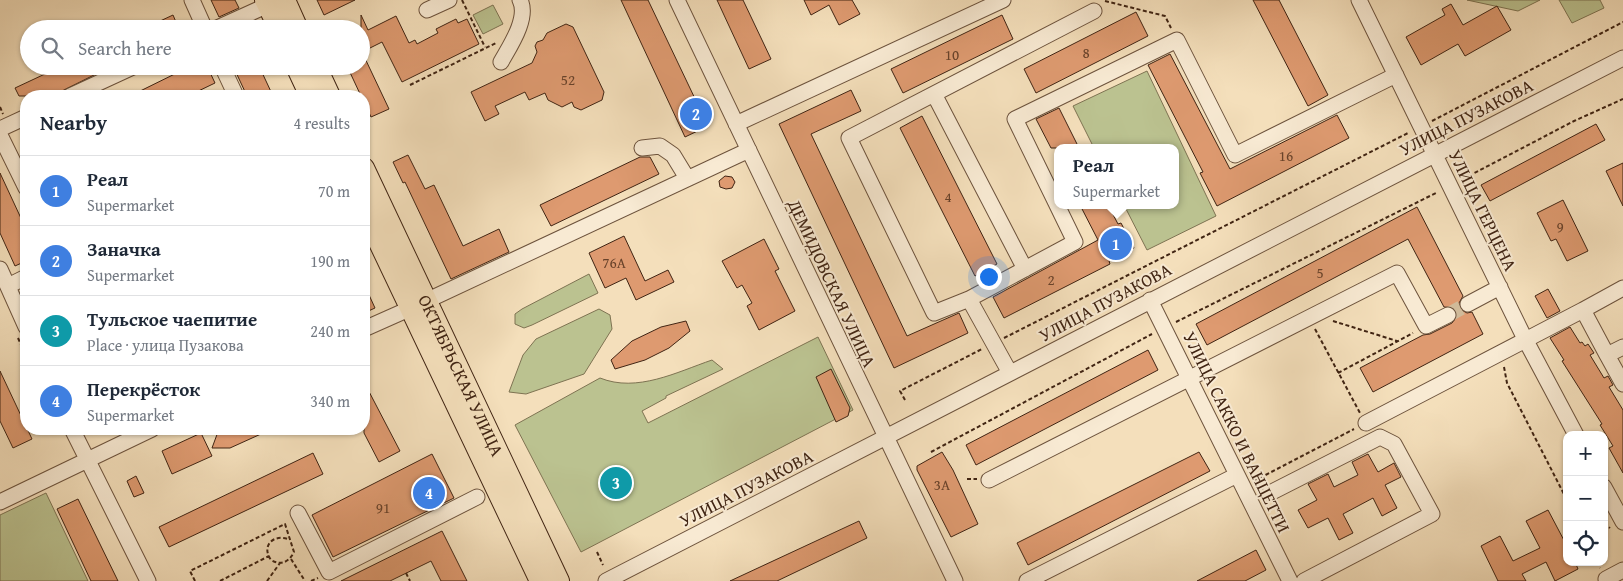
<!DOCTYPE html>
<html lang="en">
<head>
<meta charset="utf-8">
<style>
  :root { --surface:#fff; --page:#f2f2f3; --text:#1f2937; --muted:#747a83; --line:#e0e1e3; --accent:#ea580c }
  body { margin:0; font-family:"Gentium Book Plus",serif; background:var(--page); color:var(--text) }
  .controls { position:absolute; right:15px; bottom:15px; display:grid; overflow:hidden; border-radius:10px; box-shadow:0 1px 4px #0004 }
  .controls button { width:45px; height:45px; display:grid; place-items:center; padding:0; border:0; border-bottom:1px solid var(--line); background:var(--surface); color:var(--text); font:25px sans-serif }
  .you { position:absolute; left:988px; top:276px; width:18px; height:18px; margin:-12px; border:4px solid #fff; border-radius:50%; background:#1a73e8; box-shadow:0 0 0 8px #1a73e833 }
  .badge { display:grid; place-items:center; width:32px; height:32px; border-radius:50%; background:var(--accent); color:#fff; font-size:16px; font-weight:700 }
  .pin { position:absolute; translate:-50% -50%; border:2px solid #fff; box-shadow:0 1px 5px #0006 }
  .popup { position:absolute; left:1054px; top:144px; width:125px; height:65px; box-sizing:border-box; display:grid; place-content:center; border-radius:10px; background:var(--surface); filter:drop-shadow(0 1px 4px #0005); font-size:16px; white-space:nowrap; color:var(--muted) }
  .popup b { font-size:19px; color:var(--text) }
  .popup::after { content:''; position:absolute; left:50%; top:100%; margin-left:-10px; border:10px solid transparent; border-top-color:var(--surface) }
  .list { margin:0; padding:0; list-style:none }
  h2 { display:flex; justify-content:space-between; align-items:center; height:65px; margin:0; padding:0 20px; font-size:21px }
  h2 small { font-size:16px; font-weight:400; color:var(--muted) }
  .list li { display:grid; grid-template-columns:32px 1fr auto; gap:15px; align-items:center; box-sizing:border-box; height:70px; padding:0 20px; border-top:1px solid var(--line) }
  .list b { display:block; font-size:19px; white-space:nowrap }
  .list p { margin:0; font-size:16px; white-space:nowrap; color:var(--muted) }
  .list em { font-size:16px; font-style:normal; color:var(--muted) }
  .icon { flex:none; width:28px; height:28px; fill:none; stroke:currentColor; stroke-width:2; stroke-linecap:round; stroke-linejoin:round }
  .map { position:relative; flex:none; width:1623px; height:581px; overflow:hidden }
  .search { position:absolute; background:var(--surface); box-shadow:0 1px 4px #0004; left:20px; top:20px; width:350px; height:55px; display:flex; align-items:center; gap:12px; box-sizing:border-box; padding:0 18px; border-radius:28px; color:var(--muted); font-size:19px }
  .panel { position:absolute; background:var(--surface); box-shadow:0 1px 4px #0004; left:20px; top:90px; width:350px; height:345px; border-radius:20px }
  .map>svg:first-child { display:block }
</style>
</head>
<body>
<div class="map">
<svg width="1623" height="581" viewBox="0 0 1623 581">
  <rect width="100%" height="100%" fill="#f4dfbb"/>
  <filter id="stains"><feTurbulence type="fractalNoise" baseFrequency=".004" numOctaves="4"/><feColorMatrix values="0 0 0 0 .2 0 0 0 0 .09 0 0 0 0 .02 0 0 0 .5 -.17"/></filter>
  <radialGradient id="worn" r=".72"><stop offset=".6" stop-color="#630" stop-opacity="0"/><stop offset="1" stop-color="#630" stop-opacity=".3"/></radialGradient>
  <path fill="#bbc290" stroke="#7e7352" d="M1467 0H1540L1518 11Z
    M1559 0H1600L1604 8 1572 23Z
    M493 5 503 24 483 34 473 15Z
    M1147 71 1216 216 1147 250 1124 205H1175V148H1094L1073 106Z
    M589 274 598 293 532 325 524 328 515 324V314L522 309Z
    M599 309 610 315 612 329 584 374 526 394 509 392 523 355 536 339Z
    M818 337 853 410 581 552 515 425 600 378C637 393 677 372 712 360L723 369 666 396V398L642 411 648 423Z
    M46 493 88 581H0V515Z"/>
  <path fill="#de9a70" stroke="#402413" d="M211 0H235L239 8 219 17Z
    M317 0H355L324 15Z
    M621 0H648L708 126 685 137Z
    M717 0H743L771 59 749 69Z
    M804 0H852L860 14 839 25 829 5 811 15Z
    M1253 0H1279L1328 95 1308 106Z
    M1451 4 1463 25 1497 6 1511 30 1465 56 1458 44 1421 65 1406 37 1445 15 1442 9Z
    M1136 12 1148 36 1036 93 1024 69Z
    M173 15 179 29H143Z
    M361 15 368 30 396 16 409 43 415 40 417 44 438 33 436 29 456 19 458 23 467 19 479 44 402 82 382 42 362 52 389 109 371 117 364 102V96H361L347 66H361Z
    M1002 15 1013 39 903 93 891 69Z
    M566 24 573 27 604 92 602 100 581 110 574 107 572 102 562 107 548 100 545 93 529 100 525 92 495 106 499 114 485 121 471 92 532 63 537 52 535 46 537 42 543 40 547 33Z
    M1170 54 1230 169 1337 115 1349 138 1217 206 1200 173 1203 172 1148 65Z
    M62 66H112L52 96H19L15 88Z
    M191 66H207L215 83 188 96H130Z
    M233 66H259L273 96H247Z
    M851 90 861 111 811 134 907 336 959 313 968 333 894 368 779 124Z
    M1059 108 1079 148H1051L1036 119Z
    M922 116 997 264 975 276 900 128Z
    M1596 124 1605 140 1490 201 1481 185Z
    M408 155 425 189 434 185 463 246 499 229 509 252 451 279 405 182 403 183 393 162Z
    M640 157H650L659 174 551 226 540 205Z
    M1623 163V206L1606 171Z
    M0 173 26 229V261L15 266 0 233Z
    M725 176 732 177 735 182 732 188 726 189 720 187 719 181Z
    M1563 200 1588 251 1567 261 1556 239 1551 241 1537 213Z
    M1080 205H1108L1118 224 1121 223 1134 248 1109 261 1110 264 1004 318 993 297 1098 240Z
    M1417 207 1463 296 1459 303 1460 309 1467 313 1472 312 1483 334 1373 392 1360 368 1423 335 1430 334 1452 323 1457 316 1454 308 1444 307 1408 239 1207 345 1196 324Z
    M624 236 645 281 668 270 674 282 636 300 626 278 605 288 589 253Z
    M764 239 779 269 775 271 795 311 759 330 747 306 752 303 742 285 737 288 722 261Z
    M364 284 375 308 364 313Z
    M1548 289 1560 311 1547 318 1535 296Z
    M686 321 690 331 669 348 645 360 615 369 611 360 632 341 661 327Z
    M1570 327 1580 343 1582 342 1585 346 1588 344 1594 353 1590 355 1604 378 1608 376 1613 385 1609 387 1623 410V473L1609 448 1613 446 1600 425 1602 424 1562 361 1564 360 1550 338Z
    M1148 350 1158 370 976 465 966 445Z
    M831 369 850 408 848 416 836 422 816 377Z
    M0 371 32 439 13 448 0 421Z
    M364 382 400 451 379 462 364 433Z
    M219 429H272L230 448H212Z
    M201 433 212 456 172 474 162 451Z
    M942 452 953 470 978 524 951 537 917 470V466Z
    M1199 452 1210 471 1028 565 1017 543Z
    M313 453 323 474 169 547 159 527Z
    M432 454 454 498 333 557 312 515Z
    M1368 454 1378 472 1394 463 1401 477 1385 485 1397 508 1382 516 1373 498 1343 514 1353 533 1339 540 1328 518 1308 528 1298 510 1317 500 1308 484 1328 474 1334 487 1358 475 1352 462Z
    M136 476 144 493 134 497 127 481Z
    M78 499 118 581H91L57 509Z
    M1548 510 1567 546V562H1575L1578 569 1555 581 1546 562 1522 574 1526 581H1498L1481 546 1500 536 1513 561 1540 548 1526 521Z
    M859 521 867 538 777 581H730Z
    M442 531 467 581H441L431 561 390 581H341Z
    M1256 550 1266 570 1245 581H1197Z"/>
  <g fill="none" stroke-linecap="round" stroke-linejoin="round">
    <path stroke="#d0ba99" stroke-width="15" stroke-dasharray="15 8" stroke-linecap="butt" d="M1448 315 1468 304"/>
    <g stroke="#6d533d" stroke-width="17">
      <path id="minor" d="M192 0 205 29
        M677 0 955 581
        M1359 0 1525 339 1576 435
        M427 10 449 0
        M215 29 268 5
        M501 62C510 46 529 18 520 0
        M222 66 236 96
        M934 94 1025 269
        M70 96 135 66
        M736 124 1003 0
        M0 129 26 117
        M0 135 26 188
        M642 148 660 146 673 155 687 178
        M1057 205 1015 119 1177 40 1235 155 1396 75
        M0 269 26 327
        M8 286 26 277
        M1623 288 1583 310 1607 355 1623 347
        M969 299 1075 242 1057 205
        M1150 300 1290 581
        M426 301 749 150
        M1468 304 1500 287
        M364 329 409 309
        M1607 355 1623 384
        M1010 373 969 299 934 313 849 138 1094 11
        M1366 423 1583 310
        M72 429 148 581
        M989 480 1397 273 1426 326 1448 315
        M1604 487 1623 522
        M1270 493 1380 437 1394 444 1432 514 1304 581
        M0 502 152 429
        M298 513 329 572 477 497
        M1606 579 1623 570
        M606 581 1623 58
        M1027 581 1237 475"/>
    </g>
    <g stroke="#402413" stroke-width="22">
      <g id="major">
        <path d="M265 0 279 29"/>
        <path d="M285 0 298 29"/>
        <path d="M296 66 310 96"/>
        <path d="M316 66 330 96"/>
        <path id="s1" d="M364 168 559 581"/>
        <path d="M364 211 540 581"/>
      </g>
    </g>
    <path stroke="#402413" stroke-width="2" stroke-dasharray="4 2.5" stroke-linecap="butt" d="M462 0 485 47
      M1105 1 1165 16 1171 28
      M410 85 496 43
      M0 107 3 114
      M1432 121 1623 22
      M1463 179 1574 121 1623 99
      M1333 321 1397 341
      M1176 322 1438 192
      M1315 329 1360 413
      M18 338 26 356
      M1004 338 1408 133
      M1504 367 1507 383 1567 500
      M1338 373 1413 333
      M905 400 900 391 982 349
      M931 452 1152 334
      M967 479H977
      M1254 481 1354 429
      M1604 523 1610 528
      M597 552 603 565
      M291 559 305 581
      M1597 562 1600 568
      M406 573 410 581
      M195 581 190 571 285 524 294 552C289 562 281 566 271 560 261 546 273 534 288 539
      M220 581 269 556
      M267 581 280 563
      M311 581 318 578"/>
    <use href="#minor" stroke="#f8ead3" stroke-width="15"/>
    <use href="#major" stroke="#f4dfbb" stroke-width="20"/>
  </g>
  <g text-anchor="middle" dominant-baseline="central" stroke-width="4" stroke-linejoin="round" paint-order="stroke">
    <g font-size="15" fill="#68422a">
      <text x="1086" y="52">8</text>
      <text x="952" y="54">10</text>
      <text x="568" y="79">52</text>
      <text x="1286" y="155">16</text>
      <text x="948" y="196">4</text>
      <text x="1560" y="226">9</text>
      <text x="614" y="262">76А</text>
      <text x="1320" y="272">5</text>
      <text x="1051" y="279">2</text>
      <text x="942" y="484">3А</text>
      <text x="383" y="507">91</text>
    </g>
    <g font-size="18" fill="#402413" stroke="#f8ead3">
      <text transform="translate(1466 117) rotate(-27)">УЛИЦА ПУЗАКОВА</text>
      <text transform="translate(1483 210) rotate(64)">УЛИЦА ГЕРЦЕНА</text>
      <text transform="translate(832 283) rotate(65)">ДЕМИДОВСКАЯ УЛИЦА</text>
      <text transform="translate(1105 302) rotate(-28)">УЛИЦА ПУЗАКОВА</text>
      <text stroke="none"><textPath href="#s1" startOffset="229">ОКТЯБРЬСКАЯ УЛИЦА</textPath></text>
      <text transform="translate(1237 432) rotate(64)">УЛИЦА САККО И ВАНЦЕТТИ</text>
      <text transform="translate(746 488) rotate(-27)">УЛИЦА ПУЗАКОВА</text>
    </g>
  </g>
  <rect width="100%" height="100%" filter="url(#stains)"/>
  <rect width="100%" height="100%" fill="url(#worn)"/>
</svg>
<div class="controls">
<button>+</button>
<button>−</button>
<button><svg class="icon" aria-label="locate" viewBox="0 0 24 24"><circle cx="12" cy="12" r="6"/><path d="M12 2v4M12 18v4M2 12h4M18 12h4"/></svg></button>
</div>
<div class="you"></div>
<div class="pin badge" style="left:1116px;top:244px;background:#3f7fe0">1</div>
<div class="popup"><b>Реал</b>Supermarket</div>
<div class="pin badge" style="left:696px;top:114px;background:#3f7fe0">2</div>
<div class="pin badge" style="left:616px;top:483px;background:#0f9aa8">3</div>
<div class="pin badge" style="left:429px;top:493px;background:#3f7fe0">4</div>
<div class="search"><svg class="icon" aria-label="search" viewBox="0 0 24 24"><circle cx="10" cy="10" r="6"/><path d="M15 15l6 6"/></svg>Search here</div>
<section class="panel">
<h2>Nearby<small>4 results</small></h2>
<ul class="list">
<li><span class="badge" style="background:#3f7fe0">1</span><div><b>Реал</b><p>Supermarket</p></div><em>70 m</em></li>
<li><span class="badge" style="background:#3f7fe0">2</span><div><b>Заначка</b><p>Supermarket</p></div><em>190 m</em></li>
<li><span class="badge" style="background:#0f9aa8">3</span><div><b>Тульское чаепитие</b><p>Place · улица Пузакова</p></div><em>240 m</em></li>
<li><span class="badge" style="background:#3f7fe0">4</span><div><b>Перекрёсток</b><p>Supermarket</p></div><em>340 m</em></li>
</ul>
</section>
</div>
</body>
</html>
